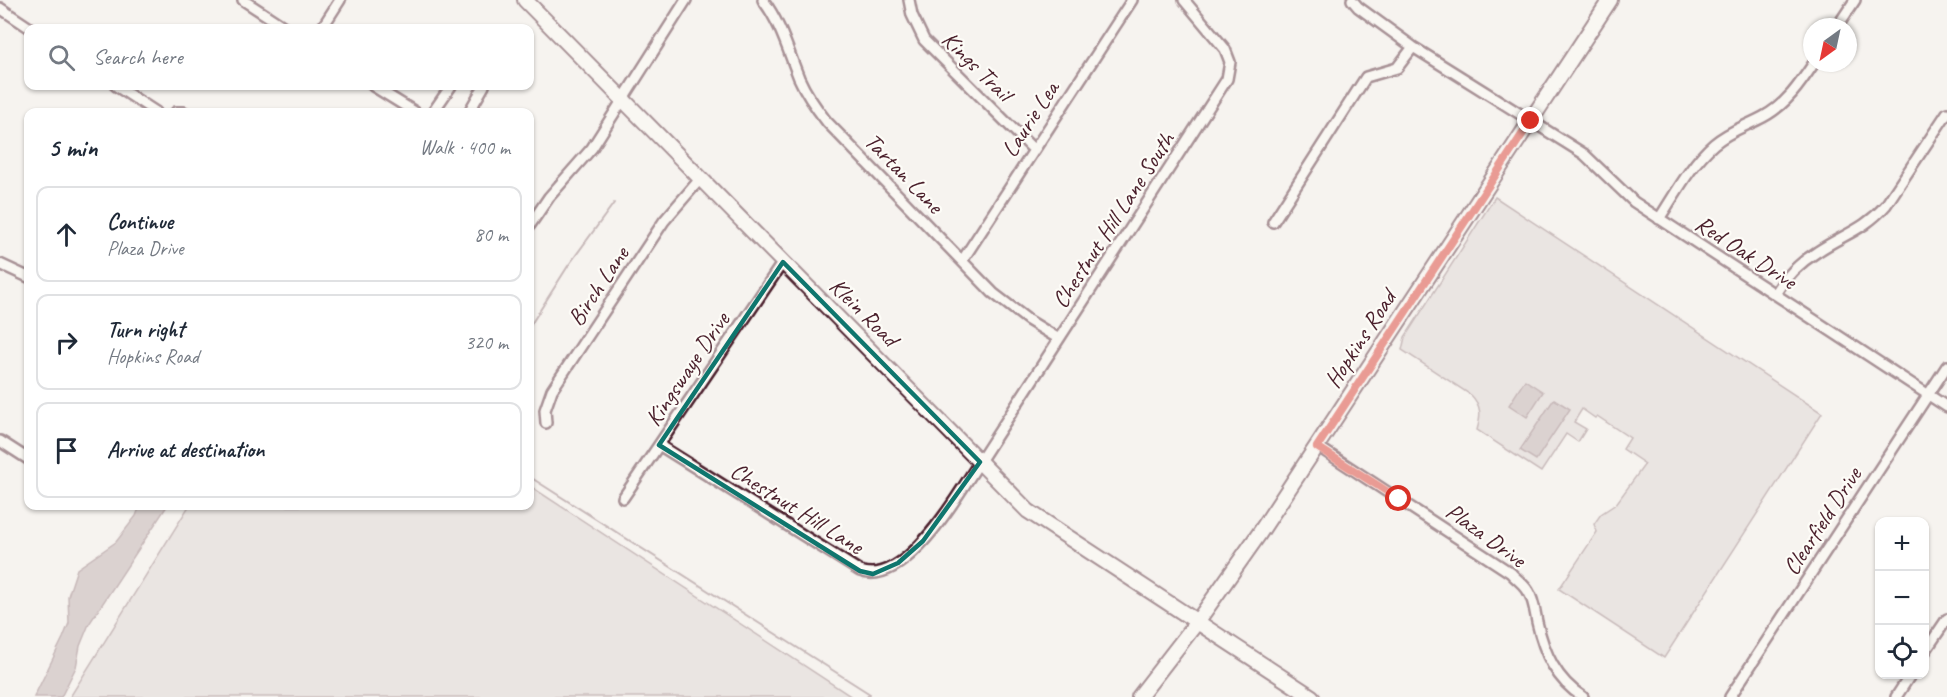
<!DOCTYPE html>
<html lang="en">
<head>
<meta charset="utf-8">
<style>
  :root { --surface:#fff; --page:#f2f2f3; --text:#1f2937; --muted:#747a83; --line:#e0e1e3 }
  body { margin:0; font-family:Caveat,sans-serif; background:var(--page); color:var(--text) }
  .controls { position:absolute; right:18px; bottom:18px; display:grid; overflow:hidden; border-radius:12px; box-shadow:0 2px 4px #0004 }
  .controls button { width:54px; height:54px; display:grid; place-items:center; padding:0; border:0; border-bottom:2px solid var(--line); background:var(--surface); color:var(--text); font:30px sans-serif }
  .compass { position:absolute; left:1803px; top:18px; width:54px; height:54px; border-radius:50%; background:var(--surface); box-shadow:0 2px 4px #0004; rotate:213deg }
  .stop { position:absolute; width:18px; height:18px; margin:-14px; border:4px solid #d93025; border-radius:50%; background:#fff }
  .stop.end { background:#d93025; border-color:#fff; box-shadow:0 2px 6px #0008 }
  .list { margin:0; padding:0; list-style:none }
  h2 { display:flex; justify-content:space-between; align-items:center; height:78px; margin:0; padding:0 24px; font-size:26px }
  h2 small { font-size:20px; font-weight:400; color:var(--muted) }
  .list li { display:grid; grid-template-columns:39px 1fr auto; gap:18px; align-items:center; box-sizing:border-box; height:96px; margin:0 12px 12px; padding:0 12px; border:2px solid var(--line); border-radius:12px }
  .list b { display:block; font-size:22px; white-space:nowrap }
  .list p { margin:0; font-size:20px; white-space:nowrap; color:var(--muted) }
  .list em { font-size:20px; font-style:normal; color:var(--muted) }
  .icon { flex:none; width:33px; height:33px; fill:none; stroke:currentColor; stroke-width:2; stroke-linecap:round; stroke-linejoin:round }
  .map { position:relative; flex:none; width:1947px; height:697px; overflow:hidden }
  .search { position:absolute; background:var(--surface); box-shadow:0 2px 4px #0004; left:24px; top:24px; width:510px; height:66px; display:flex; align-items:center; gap:15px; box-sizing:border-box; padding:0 21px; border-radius:12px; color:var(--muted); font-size:22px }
  .panel { position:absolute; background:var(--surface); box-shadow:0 2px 4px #0004; left:24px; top:108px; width:510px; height:402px; border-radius:12px }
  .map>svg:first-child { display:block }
</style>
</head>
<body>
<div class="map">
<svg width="1947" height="697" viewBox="0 0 1947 697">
  <rect width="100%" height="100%" fill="#f6f3ef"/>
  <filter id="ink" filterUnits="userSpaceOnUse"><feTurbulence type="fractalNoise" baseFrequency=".0167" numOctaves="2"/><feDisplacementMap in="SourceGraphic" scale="12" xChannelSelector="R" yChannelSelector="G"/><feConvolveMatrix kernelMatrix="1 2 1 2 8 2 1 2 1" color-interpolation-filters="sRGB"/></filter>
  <g filter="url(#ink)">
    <path fill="#dcd4d2" stroke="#937a7e" stroke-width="1.5" d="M1495 197 1822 413 1664 658 1559 589 1597 532 1594 524 1601 514 1616 504 1645 464 1623 449 1630 438 1597 416 1595 418 1582 409 1574 422 1586 429 1578 442 1566 434 1541 472 1477 430C1481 416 1482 406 1471 395L1402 350 1405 337Z
      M530 486 852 697H70L189 506H530Z"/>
    <path fill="#bbabac" stroke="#8e7378" stroke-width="1.5" d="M1525 380 1543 392 1527 417 1509 405Z
      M1554 399 1570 409 1536 460 1520 450Z
      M140 506H167L89 624 80 646 76 667 61 697H34L63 638 69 623 68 596 77 569 116 542 136 516Z"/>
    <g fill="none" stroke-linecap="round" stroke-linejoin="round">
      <path stroke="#8e7378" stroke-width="2" d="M530 326 568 266 614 203
        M530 477 870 694 867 697"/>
      <g stroke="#4a1f2b" stroke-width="14">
        <path id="street" d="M243 0 286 28
          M763 0C781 24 788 51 799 78 806 94 816 108 827 122L993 293 1028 320 1059 339
          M909 0 912 15 924 40 1034 150
          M1352 0 1358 7 1413 47 1584 154 1634 202 1947 407
          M0 8 30 28
          M1837 27 1855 0
          M322 28 340 0
          M116 86 156 112
          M373 86 415 112
          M176 112H184
          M433 112 451 86
          M469 112 484 86
          M1659 219C1676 193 1691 164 1714 144 1729 131 1746 126 1763 117 1786 105 1800 84 1814 63
          M1273 222 1366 77 1397 68 1413 47
          M530 225 549 197 592 148 686 0
          M962 261 1132 0
          M0 264 28 277
          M1775 294C1786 276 1799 263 1817 252 1844 234 1864 230 1886 205L1947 113
          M546 423 545 410 552 390 664 221 701 178
          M0 441 28 459
          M659 445 860 571C899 586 944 517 962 489L1227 79 1230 62 1225 49 1184 0
          M1317 446 1511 573C1516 579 1524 584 1528 591 1534 600 1535 612 1537 622 1544 653 1556 680 1583 697
          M623 498 783 262
          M1924 653 1947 619
          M1730 697 1947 366
          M1896 697 1911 674"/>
      </g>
      <g stroke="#4a1f2b" stroke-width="18">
        <path id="secondary" d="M525 0 1028 511 1312 697
          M1139 697 1197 622 1259 534 1610 0"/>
      </g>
      <use href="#street" stroke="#fdfcf7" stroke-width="9"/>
      <use href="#secondary" stroke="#fdfcf7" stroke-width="14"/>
    </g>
  </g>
  <g fill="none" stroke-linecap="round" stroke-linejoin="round" filter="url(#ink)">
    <path stroke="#d93025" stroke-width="8" d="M1399 499 1317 447 1531 121"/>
  </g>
  <path d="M0 0H1947V697H0ZM783 262 980 462 923 541 898 563 873 574 860 571 659 445Z" fill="#f6f3ef" fill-opacity=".55" fill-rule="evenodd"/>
  <path fill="none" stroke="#0f766e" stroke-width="4.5" stroke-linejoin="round" d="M783 262 980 462 923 541 898 563 873 574 860 571 659 445Z"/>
  <g text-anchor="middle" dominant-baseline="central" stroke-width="4.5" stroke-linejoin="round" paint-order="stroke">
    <g font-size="24" fill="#4a1f2b" stroke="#fdfcf7">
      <text transform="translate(977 66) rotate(45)">Kings Trail</text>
      <text transform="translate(1030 119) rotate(-57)">Laurie Lea</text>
      <text transform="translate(904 173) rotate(46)">Tartan Lane</text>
      <text transform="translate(1113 220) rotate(-57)">Chestnut Hill Lane South</text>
      <text transform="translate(1746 252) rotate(33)">Red Oak Drive</text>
      <text transform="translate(598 286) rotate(-56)">Birch Lane</text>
      <text transform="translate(864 312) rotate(45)">Klein Road</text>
      <text transform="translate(1360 339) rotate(-57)">Hopkins Road</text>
      <text transform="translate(687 369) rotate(-56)">Kingswaye Drive</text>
      <text transform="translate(797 508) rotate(32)">Chestnut Hill Lane</text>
      <text transform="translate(1822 521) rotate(-57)">Clearfield Drive</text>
      <text transform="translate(1486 535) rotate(36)">Plaza Drive</text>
    </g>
  </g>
</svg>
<div class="controls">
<button>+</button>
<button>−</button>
<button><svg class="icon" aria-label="locate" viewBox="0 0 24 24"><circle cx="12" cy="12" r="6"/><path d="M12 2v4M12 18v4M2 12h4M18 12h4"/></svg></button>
</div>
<svg class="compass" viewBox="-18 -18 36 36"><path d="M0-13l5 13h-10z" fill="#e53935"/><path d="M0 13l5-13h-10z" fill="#747a83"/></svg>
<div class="stop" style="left:1399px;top:499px"></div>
<div class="stop end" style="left:1531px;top:121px"></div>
<div class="search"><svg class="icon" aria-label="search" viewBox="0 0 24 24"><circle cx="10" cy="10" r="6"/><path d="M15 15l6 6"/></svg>Search here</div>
<section class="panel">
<h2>5 min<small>Walk · 400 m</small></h2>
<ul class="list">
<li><svg class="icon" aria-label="ahead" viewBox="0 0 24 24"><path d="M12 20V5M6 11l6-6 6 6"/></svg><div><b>Continue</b><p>Plaza Drive</p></div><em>80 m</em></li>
<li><svg class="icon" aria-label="right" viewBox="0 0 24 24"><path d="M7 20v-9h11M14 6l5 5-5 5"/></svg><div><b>Turn right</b><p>Hopkins Road</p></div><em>320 m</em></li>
<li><svg class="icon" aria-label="arrive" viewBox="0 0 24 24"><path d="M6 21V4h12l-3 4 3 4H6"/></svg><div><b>Arrive at destination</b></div></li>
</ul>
</section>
</div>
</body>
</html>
